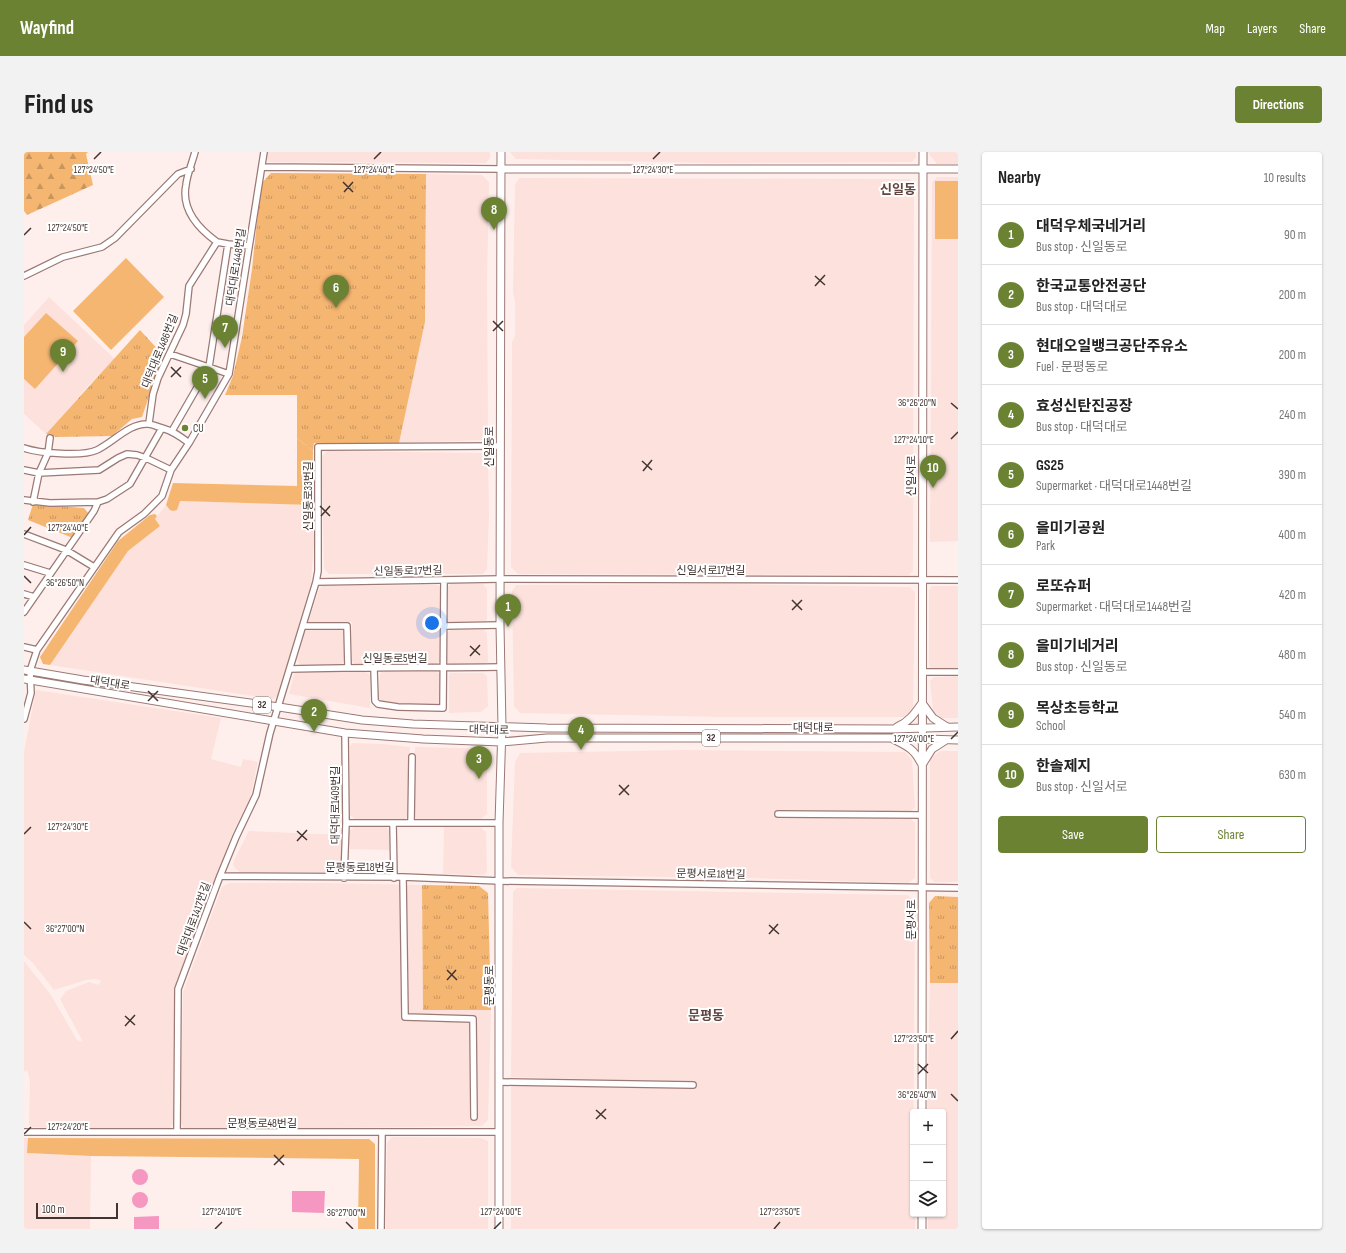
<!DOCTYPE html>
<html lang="en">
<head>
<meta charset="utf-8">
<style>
  :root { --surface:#fff; --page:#f2f2f2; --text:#222; --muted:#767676; --line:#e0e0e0; --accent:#6b8233 }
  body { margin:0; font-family:"Sofia Sans Condensed","Noto Sans KR",sans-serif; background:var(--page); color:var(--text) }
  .controls { position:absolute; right:12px; bottom:12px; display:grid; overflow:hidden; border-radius:4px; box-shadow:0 1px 3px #0004 }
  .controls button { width:36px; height:36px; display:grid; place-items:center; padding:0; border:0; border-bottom:1px solid var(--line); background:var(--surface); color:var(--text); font:20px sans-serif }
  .scale { position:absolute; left:12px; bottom:10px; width:82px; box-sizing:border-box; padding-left:4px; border:2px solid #423431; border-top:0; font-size:11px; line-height:14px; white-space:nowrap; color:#423431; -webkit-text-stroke:3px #fff; paint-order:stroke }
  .you { position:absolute; left:408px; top:471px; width:14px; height:14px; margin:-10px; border:3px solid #fff; border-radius:50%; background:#1a73e8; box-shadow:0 0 0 6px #1a73e833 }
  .badge { display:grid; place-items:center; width:26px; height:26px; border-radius:50%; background:var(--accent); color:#fff; font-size:13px; font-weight:700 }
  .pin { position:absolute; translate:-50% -33px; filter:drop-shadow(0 1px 2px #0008) }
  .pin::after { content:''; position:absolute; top:21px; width:14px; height:12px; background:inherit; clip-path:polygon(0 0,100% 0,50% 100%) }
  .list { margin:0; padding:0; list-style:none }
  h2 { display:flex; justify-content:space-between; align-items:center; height:52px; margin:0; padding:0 16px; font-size:17px }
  h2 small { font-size:13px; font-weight:400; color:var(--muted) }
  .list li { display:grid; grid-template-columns:26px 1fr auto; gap:12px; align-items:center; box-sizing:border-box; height:60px; padding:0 16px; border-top:1px solid var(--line) }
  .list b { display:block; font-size:15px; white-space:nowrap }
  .list p { margin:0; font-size:13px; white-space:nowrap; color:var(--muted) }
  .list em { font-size:13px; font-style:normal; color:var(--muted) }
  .actions { display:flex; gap:8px; padding:12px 16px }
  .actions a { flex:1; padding:9px 0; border:1px solid var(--accent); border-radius:4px; text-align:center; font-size:14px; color:var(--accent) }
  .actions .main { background:var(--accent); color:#fff }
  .icon { flex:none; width:22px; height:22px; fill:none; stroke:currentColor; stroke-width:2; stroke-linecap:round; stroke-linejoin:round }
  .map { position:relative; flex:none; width:934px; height:1077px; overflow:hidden; border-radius:4px }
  header { display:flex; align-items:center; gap:24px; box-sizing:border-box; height:56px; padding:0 20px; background:var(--accent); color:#fff }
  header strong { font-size:19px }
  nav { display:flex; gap:22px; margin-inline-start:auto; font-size:14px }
  .intro { display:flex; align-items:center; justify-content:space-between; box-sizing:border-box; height:96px; padding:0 24px }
  h1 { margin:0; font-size:28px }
  .button { padding:10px 18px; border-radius:4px; background:var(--accent); color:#fff; font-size:14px; font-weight:700 }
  main { display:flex; gap:24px; padding:0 24px }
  aside { flex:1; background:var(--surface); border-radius:4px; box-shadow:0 1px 3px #0004 }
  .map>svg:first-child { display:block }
</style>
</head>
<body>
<header>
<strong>Wayfind</strong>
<nav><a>Map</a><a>Layers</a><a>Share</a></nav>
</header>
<div class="intro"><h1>Find us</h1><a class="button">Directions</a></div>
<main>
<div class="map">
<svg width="934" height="1077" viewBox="0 0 934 1077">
  <defs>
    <pattern id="forest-firs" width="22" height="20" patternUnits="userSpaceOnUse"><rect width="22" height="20" fill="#f5b671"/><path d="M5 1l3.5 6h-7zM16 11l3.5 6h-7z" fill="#c8955d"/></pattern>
    <pattern id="park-tufts" width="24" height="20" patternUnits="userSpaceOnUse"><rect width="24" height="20" fill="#f5b671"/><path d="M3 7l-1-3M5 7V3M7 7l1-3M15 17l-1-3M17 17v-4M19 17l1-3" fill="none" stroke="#c8955d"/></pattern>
  </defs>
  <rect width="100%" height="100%" fill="#ffefec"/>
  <path fill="#fde1dc" d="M242 0H466V6L462 11 245 10 241 5Z
    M486 0H892V5L888 10 688 11 492 7Z
    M905 0H934V12H913L905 2Z
    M402 22 458 23 465 30 463 129 464 285 460 288 375 291 401 170Z
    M913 25H934V389L906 390 908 30Z
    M495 26 886 27 890 32 889 419 885 423 494 422 487 415 488 190 491 184V149L489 141 491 32Z
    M25 145 91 207 64 234 22 282 0 262V173Z
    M304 299 461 301 464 305 465 363 463 417 459 422H305L300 416 298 328V304Z
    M155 349 288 353 290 390 287 431 254 544 249 547 26 513 104 399 136 374 131 367 142 353 146 358Z
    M427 432H459L463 437V467L461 469 425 470 423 468 424 435Z
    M698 432 886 435 891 440 889 557 881 565H698L496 561 490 554 488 439 492 433Z
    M414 433 417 435V507L412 512H331L328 509V470L284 471 295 437 298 434Z
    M908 434H934V517H909L905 514V438Z
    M283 477H319L322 479 321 508 317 512 277 514 273 508 281 480Z
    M426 478H460L463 481 464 510 460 512 426 513 423 509V481Z
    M307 519 342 520 346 523V556L265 542 270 522 273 520Z
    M358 520H413L417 523V551L415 554 372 552 357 549 354 546 356 522Z
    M426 521H459L463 524 464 554 457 560 425 561V523Z
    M934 524V566H916L909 558 906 529 910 525Z
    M12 538 197 566 187 607 217 615 219 607 234 610 226 646 209 680 150 837 149 972 146 976H33L8 975 5 972 6 929 3 918 0 920V809L27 843 53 888 59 890 36 847 42 839 65 830 75 833 77 829 72 827 62 828 30 838 9 811 0 803V599Z
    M329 591 359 592 386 595 384 663 380 668H332L326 663V594Z
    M391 595 440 596 454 599 463 610V662L456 668 438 669 393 668 389 663Z
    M658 598 881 600 888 608 891 655 887 659 752 658V665L887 667 891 671V726L884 731 725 726 494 723 487 715 491 610 496 601Z
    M916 599H934V730H910L906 726V607Z
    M361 674 367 680V698L326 697 325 679 330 675Z
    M420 675H456L462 680 463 719 460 723 419 722Z
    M225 679 319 683 317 715 312 720H216L211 716 209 712 210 708Z
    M206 731H301L398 733 399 858H467L464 968 458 974 302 976H160L157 971 159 840 198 735Z
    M493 736 884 743 891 750 889 1062H891V1077H487V934L671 936V930L487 925 489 740Z
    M906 831H934V1077H904V1062H919V960H903Z
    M368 985 457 986 464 989V1077H362L363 991Z
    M0 986H4V1001L67 1004 66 1077H0Z"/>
  <path fill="#f5b671" d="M911 29H934V87H911Z
    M102 106 140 145 87 198 49 159Z
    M22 161 54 189 11 237 0 227V185Z
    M273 286 289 299 288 353 156 349 153 358 149 359 146 358 142 353 149 331 273 334Z
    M131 362 133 364 131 367 136 374 104 399 26 513 19 512 16 505 94 389 126 363Z
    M4 986 345 987 351 992V1077H334L335 1007 67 1004 3 1001Z"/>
  <path fill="url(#forest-firs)" d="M0 0H64L62 2 69 33 3 63 0 59Z"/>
  <path fill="url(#park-tufts)" d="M247 21 402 22 401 170 375 291H290L289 299 273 286V243H201L209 224 218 185 228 117 237 32Z
    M116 178 139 203 118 265 108 267 88 284 32 285 22 282Z
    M9 352 60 356 65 362 49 386 4 368Z
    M398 733 455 734 464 741 467 858H399Z
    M911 744 934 745V831H906L905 751Z"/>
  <path fill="#f597c1" d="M108 1025a8 8 0 1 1 16 0a8 8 0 1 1-16 0Z
    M268 1039H301L300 1061 268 1060Z
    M108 1048a8 8 0 1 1 16 0a8 8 0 1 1-16 0Z
    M135 1064V1077H110V1065Z"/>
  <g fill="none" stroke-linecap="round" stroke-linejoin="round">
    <g stroke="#9b7974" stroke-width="8">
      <path id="minor" d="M171 0C168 11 163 23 162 33 157 58 175 77 193 90
        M239 15 477 17
        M0 124 39 105 78 95 91 86 154 22 167 17
        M146 202 205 222
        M125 271 129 242 134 226 159 173 162 162 165 134 193 90 204 92 225 94
        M148 279 185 215 204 92
        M0 296C15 301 58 305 73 298 90 290 105 271 124 272 128 272 134 275 138 276 149 279 156 284 165 291
        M0 318 15 321 75 318 94 306 103 302 113 303 122 306 147 318
        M0 348 26 351 74 350
        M9 350 15 321 24 301 26 286
        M0 382 42 398 70 415
        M0 413 26 421
        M292 430 476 427 934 428
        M0 442 10 445
        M0 460 70 359 74 350 83 347 106 332 138 276
        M279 474H323L324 516
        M420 474 476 473
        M0 495 13 498
        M266 517C336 515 406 516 476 515
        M350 517 351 549 354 552 374 555 419 556 420 428
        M899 520H934
        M0 567 7 541 6 519 13 498 95 380 120 362 138 344 147 318 165 291 205 222 240 0
        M754 662 898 663
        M322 671H475
        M369 671 370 726
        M387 671 388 605
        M196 724 379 725 476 729 934 736
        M379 725 381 865 449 867 450 965
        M320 726 322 671 321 581
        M476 930 669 933
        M0 980H475
        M153 980 154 837 196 724 212 685 232 643 246 581 292 430 294 419V295L476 294
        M357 1077 358 981"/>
    </g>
    <g stroke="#9b7974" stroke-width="9">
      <path id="major" d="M477 17H934
        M0 518 59 528 255 555 338 568 389 572 523 576 869 577 934 575
        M0 527 321 581 399 587 477 590 523 586H867L934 588
        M898 551 909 566 923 575
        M873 575C885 570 891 561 898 551
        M869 587C883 594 890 597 897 611
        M898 613 908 597 922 588
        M898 960 899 0
        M475 1077V671L478 575 476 473 477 0
        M898 1077V1062"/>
    </g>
    <use href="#minor" stroke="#fff" stroke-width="5.5"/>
    <use href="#major" stroke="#fff" stroke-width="7"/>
  </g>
  <path fill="none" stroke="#423431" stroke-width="1.5" d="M70 7 77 0M350 7 357 0M629 7 636 0M319 30 329 40M320 40 329 30M0 83 7 76M791 124 801 133M791 134 801 123M469 169 479 179M469 179 479 169M147 215 157 225M147 225 157 215M927 251 934 257M927 287 934 280M618 309 628 318M619 319 628 308M296 354 306 364M297 364 306 354M0 383 7 375M0 424 7 431M768 448 778 458M768 458 778 448M446 494 456 503M446 504 456 493M124 539 134 549M124 549 134 539M927 587 934 580M595 633 605 643M595 643 605 633M273 679 283 688M0 682 7 675M273 689 283 678M0 770 7 777M745 773 755 782M745 782 754 772M423 818 433 828M423 828 432 818M101 864 111 873M101 874 111 863M927 887 934 879M894 912 904 921M894 922 904 912M927 942 934 949M572 958 582 967M572 967 582 957M0 982 7 975M250 1003 260 1013M250 1013 260 1003M322 1070 329 1077M191 1077 198 1070M470 1077 477 1070M750 1077 756 1070"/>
  <circle fill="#6b8233" stroke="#fff" stroke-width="1.5" cx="161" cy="276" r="4"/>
  <g text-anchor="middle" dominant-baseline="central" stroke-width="4" stroke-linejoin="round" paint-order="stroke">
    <g fill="#fff" stroke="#7b716f" stroke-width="1">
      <rect x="229" y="545" width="18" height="16" rx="3"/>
      <rect x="678" y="578" width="18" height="16" rx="3"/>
    </g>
    <g font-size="10" font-weight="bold" fill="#423431">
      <text x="238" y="553">32</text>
      <text x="687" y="586">32</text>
    </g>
    <g font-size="11" fill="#423431" stroke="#fff">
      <text transform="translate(212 115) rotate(-81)">대덕대로1448번길</text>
      <text transform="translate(136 199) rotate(-68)">대덕대로1486번길</text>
      <text transform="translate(465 295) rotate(-90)">신일동로</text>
      <text transform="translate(887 324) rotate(-90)">신일서로</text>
      <text transform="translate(284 344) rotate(-90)">신일동로33번길</text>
      <text x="687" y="418">신일서로17번길</text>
      <text transform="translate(384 419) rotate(-1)">신일동로17번길</text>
      <text x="371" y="506">신일동로5번길</text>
      <text transform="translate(86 531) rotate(9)">대덕대로</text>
      <text x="789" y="575">대덕대로</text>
      <text transform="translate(465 578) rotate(1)">대덕대로</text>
      <text transform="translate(311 653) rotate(-90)">대덕대로1409번길</text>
      <text x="336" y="715">문평동로18번길</text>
      <text transform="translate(687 722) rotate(1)">문평서로18번길</text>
      <text transform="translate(170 767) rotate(-70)">대덕대로1417번길</text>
      <text transform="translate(887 768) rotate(-90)">문평서로</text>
      <text transform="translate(465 834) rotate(-90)">문평동로</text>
      <text x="238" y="971">문평동로48번길</text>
    </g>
    <g font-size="11" fill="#423431" stroke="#fff" text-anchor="start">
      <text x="169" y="276">CU</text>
    </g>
    <g font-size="13" font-weight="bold" fill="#63443f" stroke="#fff">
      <text x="874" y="38">신일동</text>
      <text x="682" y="864">문평동</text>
    </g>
  </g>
  <g font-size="10" text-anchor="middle" fill="#423431" stroke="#fff" stroke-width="4" stroke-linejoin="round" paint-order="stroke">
    <text x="70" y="21">127°24'50"E</text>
    <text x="350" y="21">127°24'40"E</text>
    <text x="629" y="21">127°24'30"E</text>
    <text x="44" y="79">127°24'50"E</text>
    <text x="893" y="254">36°26'20"N</text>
    <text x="890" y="291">127°24'10"E</text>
    <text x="44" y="379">127°24'40"E</text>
    <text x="41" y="434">36°26'50"N</text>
    <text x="890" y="590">127°24'00"E</text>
    <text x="44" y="678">127°24'30"E</text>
    <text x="41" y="780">36°27'00"N</text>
    <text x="890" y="890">127°23'50"E</text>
    <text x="893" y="946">36°26'40"N</text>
    <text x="44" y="978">127°24'20"E</text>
    <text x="198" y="1063">127°24'10"E</text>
    <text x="477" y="1063">127°24'00"E</text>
    <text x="756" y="1063">127°23'50"E</text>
    <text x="322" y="1064">36°27'00"N</text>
  </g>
</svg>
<div class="controls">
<button>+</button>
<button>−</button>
<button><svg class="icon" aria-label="layers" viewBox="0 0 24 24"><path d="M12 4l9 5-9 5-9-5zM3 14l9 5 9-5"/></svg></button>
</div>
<div class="scale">100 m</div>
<div class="you"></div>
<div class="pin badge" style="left:484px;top:475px">1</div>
<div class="pin badge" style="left:290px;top:580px">2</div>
<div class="pin badge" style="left:455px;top:627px">3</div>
<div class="pin badge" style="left:557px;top:598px">4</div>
<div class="pin badge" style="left:181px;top:247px">5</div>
<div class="pin badge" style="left:312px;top:156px">6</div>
<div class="pin badge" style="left:201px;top:196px">7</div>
<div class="pin badge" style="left:470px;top:78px">8</div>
<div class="pin badge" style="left:39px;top:220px">9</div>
<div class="pin badge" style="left:909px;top:336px">10</div>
</div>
<aside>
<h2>Nearby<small>10 results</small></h2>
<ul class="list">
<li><span class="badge">1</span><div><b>대덕우체국네거리</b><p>Bus stop · 신일동로</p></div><em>90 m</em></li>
<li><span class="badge">2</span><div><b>한국교통안전공단</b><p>Bus stop · 대덕대로</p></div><em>200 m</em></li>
<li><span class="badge">3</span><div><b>현대오일뱅크공단주유소</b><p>Fuel · 문평동로</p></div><em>200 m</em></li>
<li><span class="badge">4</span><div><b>효성신탄진공장</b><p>Bus stop · 대덕대로</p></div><em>240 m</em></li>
<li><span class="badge">5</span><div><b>GS25</b><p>Supermarket · 대덕대로1448번길</p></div><em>390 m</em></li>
<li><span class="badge">6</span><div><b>을미기공원</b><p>Park</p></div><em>400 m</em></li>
<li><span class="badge">7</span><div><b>로또슈퍼</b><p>Supermarket · 대덕대로1448번길</p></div><em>420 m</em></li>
<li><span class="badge">8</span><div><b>을미기네거리</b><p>Bus stop · 신일동로</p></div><em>480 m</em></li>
<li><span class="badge">9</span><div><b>목상초등학교</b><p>School</p></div><em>540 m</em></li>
<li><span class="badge">10</span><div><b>한솔제지</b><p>Bus stop · 신일서로</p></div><em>630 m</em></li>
</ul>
<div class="actions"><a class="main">Save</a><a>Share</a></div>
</aside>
</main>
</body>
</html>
